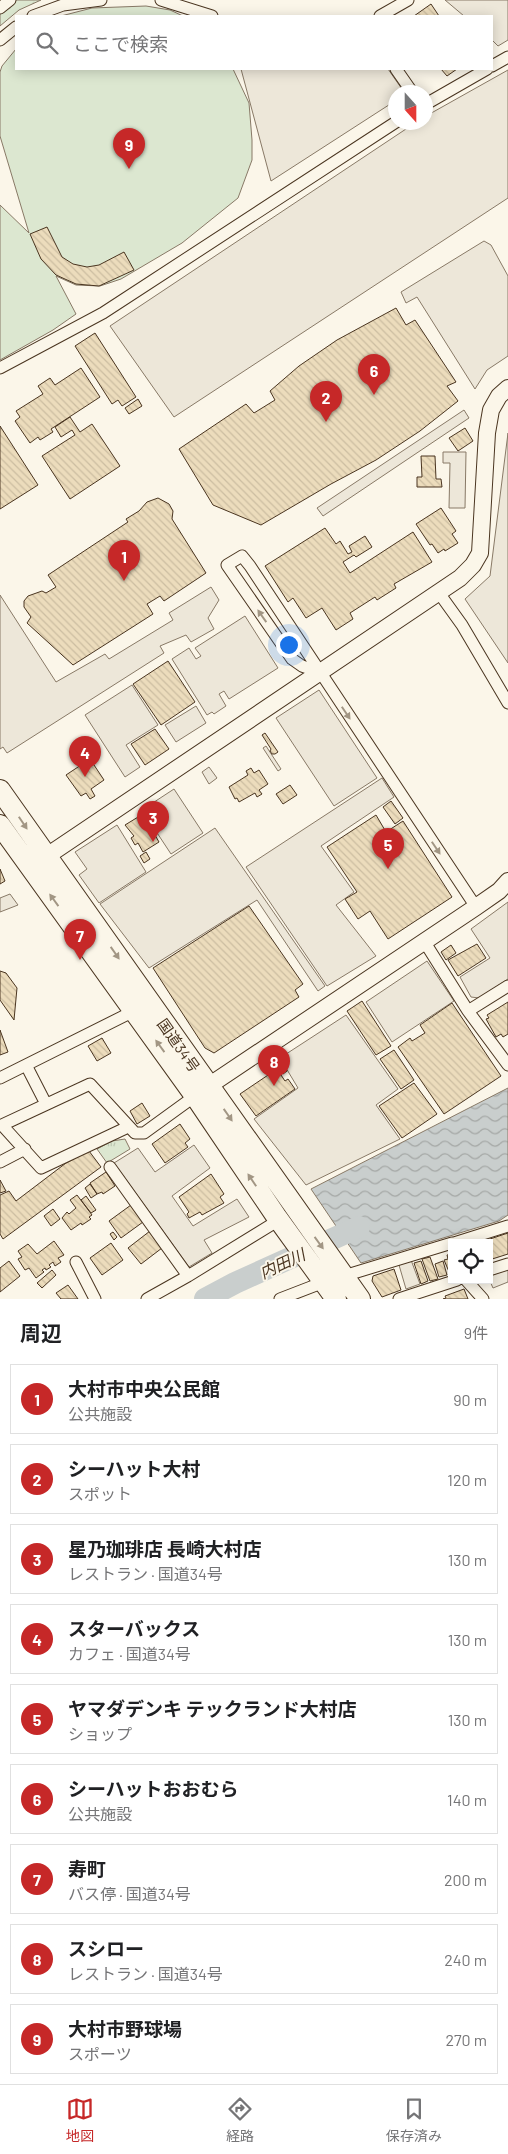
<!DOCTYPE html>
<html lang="ja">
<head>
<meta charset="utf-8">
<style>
  :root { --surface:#fff; --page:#f2f2f2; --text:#202124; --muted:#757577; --line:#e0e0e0; --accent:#c62828 }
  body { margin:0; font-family:Barlow,"Noto Sans JP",sans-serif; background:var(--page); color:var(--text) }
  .controls { position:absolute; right:15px; bottom:15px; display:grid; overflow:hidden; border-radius:0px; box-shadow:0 2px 12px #0003 }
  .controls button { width:45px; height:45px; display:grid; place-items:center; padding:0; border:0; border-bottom:1px solid var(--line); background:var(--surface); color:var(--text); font:25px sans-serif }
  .compass { position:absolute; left:388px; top:85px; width:45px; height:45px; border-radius:50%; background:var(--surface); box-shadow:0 2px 12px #0003; rotate:159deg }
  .you { position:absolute; left:288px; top:644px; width:18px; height:18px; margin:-12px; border:4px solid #fff; border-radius:50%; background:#1a73e8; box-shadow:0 0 0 8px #1a73e833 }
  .badge { display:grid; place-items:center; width:32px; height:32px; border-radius:50%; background:var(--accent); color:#fff; font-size:16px; font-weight:700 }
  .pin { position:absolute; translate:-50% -41px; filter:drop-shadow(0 1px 2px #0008) }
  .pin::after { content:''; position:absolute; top:26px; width:18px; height:15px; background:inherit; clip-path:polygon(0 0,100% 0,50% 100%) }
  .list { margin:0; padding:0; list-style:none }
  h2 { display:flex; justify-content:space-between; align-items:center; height:65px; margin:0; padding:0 20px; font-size:21px }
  h2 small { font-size:16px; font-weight:400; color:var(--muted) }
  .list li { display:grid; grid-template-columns:32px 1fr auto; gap:15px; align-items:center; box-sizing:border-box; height:70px; margin:0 10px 10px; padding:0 10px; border:1px solid var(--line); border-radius:0px }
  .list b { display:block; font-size:19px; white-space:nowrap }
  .list p { margin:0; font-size:16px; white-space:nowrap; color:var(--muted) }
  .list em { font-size:16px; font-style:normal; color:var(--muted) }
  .icon { flex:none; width:28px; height:28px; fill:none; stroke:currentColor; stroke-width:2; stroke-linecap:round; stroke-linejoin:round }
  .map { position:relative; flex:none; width:508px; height:1299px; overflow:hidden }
  .search { position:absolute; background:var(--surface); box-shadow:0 2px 12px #0003; left:15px; right:15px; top:15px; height:55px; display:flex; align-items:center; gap:12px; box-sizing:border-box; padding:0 18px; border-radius:0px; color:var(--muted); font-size:19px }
  .sheet { height:785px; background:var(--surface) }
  nav { display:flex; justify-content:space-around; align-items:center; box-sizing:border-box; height:70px; border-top:1px solid var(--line); background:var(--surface); font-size:14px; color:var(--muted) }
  nav a { display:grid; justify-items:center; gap:2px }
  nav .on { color:var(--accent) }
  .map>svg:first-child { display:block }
</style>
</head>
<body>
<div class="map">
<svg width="508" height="1299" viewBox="0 0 508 1299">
  <defs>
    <pattern id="forest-firs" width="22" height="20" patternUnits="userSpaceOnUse" patternTransform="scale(1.25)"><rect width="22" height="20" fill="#dce7d0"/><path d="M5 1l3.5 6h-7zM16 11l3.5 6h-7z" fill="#bec7b2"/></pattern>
    <pattern id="park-tufts" width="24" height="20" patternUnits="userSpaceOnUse" patternTransform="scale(1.25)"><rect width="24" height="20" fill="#dce7d0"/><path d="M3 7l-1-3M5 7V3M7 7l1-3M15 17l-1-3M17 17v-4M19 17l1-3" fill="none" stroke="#bec7b2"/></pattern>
    <pattern id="water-waves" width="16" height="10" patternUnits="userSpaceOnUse" patternTransform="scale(1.25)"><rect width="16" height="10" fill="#c9cecd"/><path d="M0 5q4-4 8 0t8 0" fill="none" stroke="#a5a8a6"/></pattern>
    <pattern id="building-back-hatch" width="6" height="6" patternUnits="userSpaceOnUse" patternTransform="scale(1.25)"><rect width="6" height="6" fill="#ecdcbc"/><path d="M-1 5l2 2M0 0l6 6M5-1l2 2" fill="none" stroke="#ccbda1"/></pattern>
  </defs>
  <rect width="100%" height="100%" fill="#fbf6e9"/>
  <path fill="url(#forest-firs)" stroke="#887966" d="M0 0H41L19 10 0 26Z"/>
  <path fill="url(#park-tufts)" stroke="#887966" d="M125 1139 130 1149 107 1163 97 1149 112 1141Z"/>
  <path fill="#dce7d0" stroke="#887966" d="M146 6 170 10 183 16H61L92 8Z
    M16 49V69H233L249 103 252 140V160L238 198 182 243 121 279 100 286 76 285 56 276 76 314 53 330 0 360V205L29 233 0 136V72L2 66Z"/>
  <path fill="#ede7d9" stroke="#887966" d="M445 0H508V40L498 46 492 40V16H464Z
    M241 69H388L404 92H396L395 101 271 181Z
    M508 70V198L174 417 110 326 415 123 426 122V116Z
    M484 241 491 245 508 276V356L487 370 475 389 417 297 406 303 401 292Z
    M464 410 469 418 323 516 317 508Z
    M508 433V663L465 599 490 576Z
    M443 452H466L465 508H449L450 463H443Z
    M211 587 219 600 208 618 214 629 191 642 186 635 160 646 164 653 7 753 3 747 0 749V595L56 682 105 654 109 659 173 620 169 613Z
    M245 616 278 668 229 699 224 691 219 694 226 706 214 714 212 712 207 715 172 659 189 648 196 659 201 656 195 648Z
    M132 685 158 725 126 745 140 767 125 777 85 715Z
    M319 690 377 778 334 806 276 718Z
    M196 706 206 723 176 742 165 725Z
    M266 746 281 769 278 771 263 748Z
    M209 767 217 778 209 784 202 772Z
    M382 778 394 797 321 846 354 892 336 905 376 956 327 986 246 867Z
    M174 789 203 833 171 854 142 810Z
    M117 825 146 872 99 903 79 875 87 869 75 852Z
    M215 828 325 986 318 991 257 900 149 968 100 904Z
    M10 894 18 905 0 912V898Z
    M508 902V979L479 998 471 997 460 977 490 958 471 929Z
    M427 961 454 1001 392 1042 366 1002Z
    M346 1015 398 1089 376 1105 400 1139 306 1185 254 1119 298 1088 280 1058Z
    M194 1145 210 1168 172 1196 193 1226 237 1199 249 1217 204 1240 212 1253 189 1267 114 1163 138 1148 155 1172Z
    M411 1260 420 1284 406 1289 399 1265Z
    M508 1266V1282L493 1288 489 1279V1272Z"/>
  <path fill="url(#water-waves)" stroke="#887966" d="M508 1088V1215L499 1221 361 1263 311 1189Z"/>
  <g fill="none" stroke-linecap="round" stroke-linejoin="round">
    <path stroke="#c9cecd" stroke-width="22" d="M205 1299 235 1283 359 1227"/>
  </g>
  <path fill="url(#building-back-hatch)" stroke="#4a3520" d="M431 4 439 16H414Z
    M441 69H457L447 76Z
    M47 227 62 257 73 264 87 267 99 265 124 252 134 270 99 286 76 284 56 275 41 259 30 234Z
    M396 308 406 325 415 320 456 382 447 386 458 401 420 431 376 460 331 484 261 525 213 505 179 449 246 404 254 413 275 400 270 391 299 366 337 340Z
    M95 333 136 397 122 406 118 400 112 404 75 346Z
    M81 368 100 397 51 429 53 432 40 440 38 437 30 443 15 421 20 417 16 411 43 394 38 386 50 378 55 385Z
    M138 399 142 406 129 414 125 408Z
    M70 417 80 432 92 424 120 466 70 499 42 456 75 435 72 430 61 437 55 427Z
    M0 426 38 485 0 509Z
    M465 428 473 441 458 451 449 438Z
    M421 456H435L436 479H441L442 487H417V477H422Z
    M158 498 169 504 173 511 172 519 206 573 164 601 160 596 147 604 153 614 73 665 27 623 31 617 24 607V601L28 596 42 591 46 593 56 587 48 575 128 522 126 519 139 511 147 502Z
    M441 508 456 531 452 534 458 543 445 551 444 549 438 553 432 544 430 545 416 524Z
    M325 528 336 544 340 541 348 554 352 552 349 546 365 536 372 547 356 557 354 555 343 562 350 573 413 532 432 562 394 584 396 588 377 600 375 597 350 613 353 619 336 630 322 608 306 618 293 598 288 602 265 566Z
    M168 661 195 702 161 725 133 684Z
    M155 729 169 749 145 765 131 744Z
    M265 733 278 752 275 754H272L270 751 271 749 262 735Z
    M90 759 104 780 91 789 95 796 90 799 86 793 81 796 66 775Z
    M251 768 254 773 259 770 268 784 259 790 262 794 257 797 255 793 239 802 237 798 235 799 229 787 248 775 246 771Z
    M290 785 297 795 283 804 276 794Z
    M391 801 403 818 395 824 383 807Z
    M143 814 159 842 143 852 138 843 135 845 131 838 134 836 125 825Z
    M376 815 386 832 403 821 452 897 388 939 370 911 358 919 345 899 357 892 327 847Z
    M146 852 150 859 144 863 140 856Z
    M0 869 5 881 0 884Z
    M249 906 303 984 295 990 299 997 214 1053 205 1048 153 968Z
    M477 944 486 958 458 976 448 960Z
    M451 945 456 953 446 960 441 952Z
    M0 971 6 973 17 988 14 1020 0 1000Z
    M362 1001 391 1046 376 1055 347 1011Z
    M508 1002V1034L503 1037 501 1034 496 1037 486 1019 489 1018 487 1015Z
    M452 1003 501 1076 444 1114 398 1047 410 1038 412 1041 425 1033 420 1025Z
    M0 1030 8 1052 0 1055Z
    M102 1038 111 1053 97 1061 88 1046Z
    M394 1050 414 1080 401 1089 380 1059Z
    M284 1066 287 1071 283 1074 280 1068Z
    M277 1069 285 1081 288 1079 295 1089 256 1116 240 1094Z
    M414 1083 437 1114 402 1138 379 1106Z
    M142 1103 150 1116 137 1124 130 1111Z
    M180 1124 190 1139 185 1143 188 1147 165 1163 152 1144Z
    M89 1151 101 1167 3 1239 0 1234V1195L9 1191 16 1201 66 1163Z
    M106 1172 115 1186 103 1194 102 1192 97 1194 90 1183Z
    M211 1174 224 1194 220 1197 224 1203 202 1215 200 1212 189 1218 187 1214 189 1212 179 1197Z
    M0 1180 6 1191 0 1193Z
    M90 1184 97 1194 91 1198 85 1188Z
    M77 1195 92 1215 89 1217 91 1219 82 1225 81 1223 71 1230 62 1218 67 1212 69 1214 76 1208 70 1200Z
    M86 1196 96 1210 91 1213 81 1200Z
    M131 1205 143 1222 121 1238 109 1221Z
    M53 1209 60 1219 51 1226 44 1216Z
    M150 1231 162 1248 141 1264 128 1248Z
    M113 1232 117 1237 114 1240 110 1234Z
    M508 1233V1254L489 1260V1243H478Z
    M54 1241 64 1255 58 1258 61 1262 55 1266 53 1262 49 1265 51 1267 46 1270 45 1268 42 1270 44 1272 36 1278 29 1268 25 1270 18 1259 22 1257 18 1251 28 1244 37 1254Z
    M111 1243 123 1260 102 1275 90 1258Z
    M452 1254V1274H450L444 1260 448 1259 447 1255Z
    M430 1257 438 1279 430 1281 422 1259Z
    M9 1261 20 1276 0 1292V1268Z
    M421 1261 428 1281 421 1284 414 1263Z
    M443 1261 447 1275 439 1277 435 1264Z
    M394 1269 401 1290 382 1297 372 1281 373 1276Z
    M52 1270 56 1275 42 1288 37 1283Z
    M68 1285 78 1299H61L56 1293Z
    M464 1289 468 1299H443L446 1298 445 1296Z"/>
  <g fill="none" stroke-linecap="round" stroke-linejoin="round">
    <g stroke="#4a3520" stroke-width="13">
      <path id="street" d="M161 0 212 16
        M0 8 10 0
        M33 16 63 5 101 0
        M380 16 408 0
        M0 40 16 27
        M492 66 508 57
        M396 69 412 92
        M426 104 487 69
        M0 368 103 313 396 122
        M439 593 462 625 508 703
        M319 672 302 666 292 659 227 565 242 556 250 566 476 907
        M424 941 468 1011 508 1065
        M468 1011 508 986
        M26 1065 46 1104
        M0 1078 134 1011
        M128 1127 41 1168 2 1125 90 1084 135 1133H144L195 1096
        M0 1162 25 1149
        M110 1167 188 1276
        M454 1243 508 1226
        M76 1262 95 1299
        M489 1270 508 1264
        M466 1280 483 1299
        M147 1299 188 1276 279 1220
        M280 1299 324 1282 452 1243
        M399 1299 457 1280"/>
    </g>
    <g stroke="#4a3520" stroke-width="18">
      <path id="secondary" d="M38 862 460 578 473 565 480 553 487 433 491 410 499 396 508 388
        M201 1091 476 907 499 891 508 881"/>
    </g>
    <g stroke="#4a3520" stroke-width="22">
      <path id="highway" d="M0 790 360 1299
        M0 825 195 1096 276 1216 336 1299"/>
    </g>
    <use href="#street" stroke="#fbf6e9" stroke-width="11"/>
    <use href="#secondary" stroke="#fbf6e9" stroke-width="16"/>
    <use href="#highway" stroke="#fbf6e9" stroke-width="20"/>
  </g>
  <defs><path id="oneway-solid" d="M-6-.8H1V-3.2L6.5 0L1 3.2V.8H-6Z" transform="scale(1.25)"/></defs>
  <g fill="#a29684">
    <use href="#oneway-solid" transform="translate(262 616) rotate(-125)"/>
    <use href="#oneway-solid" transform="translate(346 713) rotate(56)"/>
    <use href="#oneway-solid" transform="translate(23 823) rotate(56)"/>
    <use href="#oneway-solid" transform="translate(436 848) rotate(56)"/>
    <use href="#oneway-solid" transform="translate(54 900) rotate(-126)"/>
    <use href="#oneway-solid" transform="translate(115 953) rotate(55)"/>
    <use href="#oneway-solid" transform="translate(160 1046) rotate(-126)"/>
    <use href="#oneway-solid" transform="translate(228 1115) rotate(55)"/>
    <use href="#oneway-solid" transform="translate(252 1180) rotate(-124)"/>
    <use href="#oneway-solid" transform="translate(319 1243) rotate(54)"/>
  </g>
  <g text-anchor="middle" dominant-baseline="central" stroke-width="4" stroke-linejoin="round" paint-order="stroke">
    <g font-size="15" fill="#4a3520" stroke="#fbf6e9">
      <text transform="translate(179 1045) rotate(55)">国道34号</text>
    </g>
    <g font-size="16" font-style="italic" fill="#4a3520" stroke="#fbf6e9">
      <text transform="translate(282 1263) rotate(-25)">内田川</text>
    </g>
  </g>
</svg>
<div class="controls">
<button><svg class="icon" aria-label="locate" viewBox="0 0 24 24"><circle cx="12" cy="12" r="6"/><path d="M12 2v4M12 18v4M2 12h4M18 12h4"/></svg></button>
</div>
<svg class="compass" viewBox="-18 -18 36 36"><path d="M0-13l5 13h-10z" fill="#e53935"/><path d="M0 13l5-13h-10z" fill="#757577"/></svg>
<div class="you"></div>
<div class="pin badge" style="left:124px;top:581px">1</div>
<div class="pin badge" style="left:326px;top:422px">2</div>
<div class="pin badge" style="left:153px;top:842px">3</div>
<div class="pin badge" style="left:85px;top:777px">4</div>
<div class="pin badge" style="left:388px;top:869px">5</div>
<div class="pin badge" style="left:374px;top:395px">6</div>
<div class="pin badge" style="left:80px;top:960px">7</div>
<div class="pin badge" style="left:274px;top:1086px">8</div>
<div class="pin badge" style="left:129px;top:169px">9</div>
<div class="search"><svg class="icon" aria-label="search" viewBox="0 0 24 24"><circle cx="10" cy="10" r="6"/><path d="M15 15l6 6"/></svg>ここで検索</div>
</div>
<section class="sheet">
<h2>周辺<small>9件</small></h2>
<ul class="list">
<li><span class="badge">1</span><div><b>大村市中央公民館</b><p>公共施設</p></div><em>90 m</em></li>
<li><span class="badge">2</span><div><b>シーハット大村</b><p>スポット</p></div><em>120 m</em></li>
<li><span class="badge">3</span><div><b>星乃珈琲店 長崎大村店</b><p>レストラン · 国道34号</p></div><em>130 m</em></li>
<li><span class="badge">4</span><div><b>スターバックス</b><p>カフェ · 国道34号</p></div><em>130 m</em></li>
<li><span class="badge">5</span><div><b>ヤマダデンキ テックランド大村店</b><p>ショップ</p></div><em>130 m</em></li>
<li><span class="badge">6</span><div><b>シーハットおおむら</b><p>公共施設</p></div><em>140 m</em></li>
<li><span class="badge">7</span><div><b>寿町</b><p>バス停 · 国道34号</p></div><em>200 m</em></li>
<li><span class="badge">8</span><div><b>スシロー</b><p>レストラン · 国道34号</p></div><em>240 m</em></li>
<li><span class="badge">9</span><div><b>大村市野球場</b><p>スポーツ</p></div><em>270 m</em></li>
</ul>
</section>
<nav>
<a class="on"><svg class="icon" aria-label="map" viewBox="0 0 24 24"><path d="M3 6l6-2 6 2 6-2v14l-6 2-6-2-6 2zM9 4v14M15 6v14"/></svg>地図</a>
<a><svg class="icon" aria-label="directions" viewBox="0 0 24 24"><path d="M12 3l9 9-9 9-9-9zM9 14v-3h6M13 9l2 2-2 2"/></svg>経路</a>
<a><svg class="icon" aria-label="saved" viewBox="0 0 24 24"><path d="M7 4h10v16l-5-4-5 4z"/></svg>保存済み</a>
</nav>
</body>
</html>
